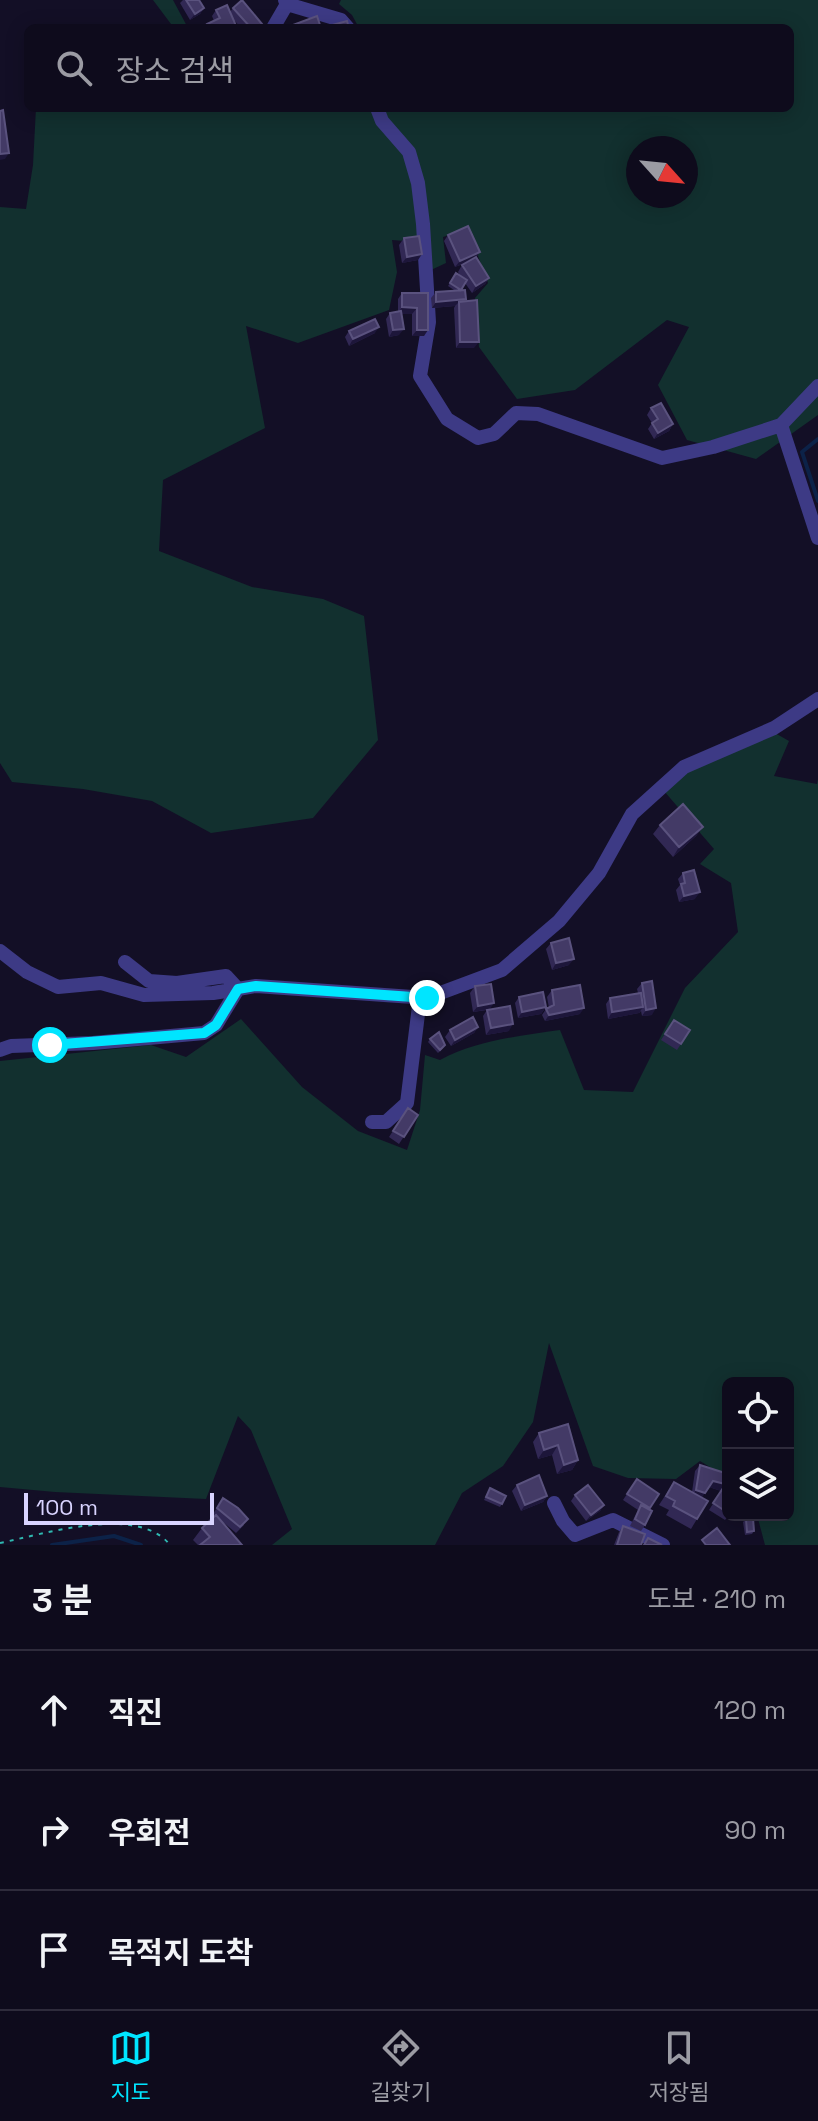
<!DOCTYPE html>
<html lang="ko">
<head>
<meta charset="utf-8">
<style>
  :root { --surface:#0e0b1c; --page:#171425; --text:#f1f3f6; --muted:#9b9ba3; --line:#2e2b3b; --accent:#00e5ff }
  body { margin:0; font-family:"Space Grotesk","Noto Sans KR",sans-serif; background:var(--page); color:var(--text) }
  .controls { position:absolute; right:24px; bottom:24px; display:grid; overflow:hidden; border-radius:12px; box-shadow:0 4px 20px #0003 }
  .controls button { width:72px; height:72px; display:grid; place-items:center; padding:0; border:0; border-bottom:2px solid var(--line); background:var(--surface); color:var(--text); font:40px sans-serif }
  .compass { position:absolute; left:626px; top:136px; width:72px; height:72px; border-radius:50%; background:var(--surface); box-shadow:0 4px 20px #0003; rotate:117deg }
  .scale { position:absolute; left:24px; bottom:20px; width:190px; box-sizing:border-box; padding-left:8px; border:4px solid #d9d4ff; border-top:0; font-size:22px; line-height:28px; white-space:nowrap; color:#d9d4ff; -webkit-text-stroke:6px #130f26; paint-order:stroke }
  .stop { position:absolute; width:24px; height:24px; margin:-18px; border:6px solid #00e5ff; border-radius:50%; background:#fff }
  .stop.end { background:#00e5ff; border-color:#fff; box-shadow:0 2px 8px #0008 }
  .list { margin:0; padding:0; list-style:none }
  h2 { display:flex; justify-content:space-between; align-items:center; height:104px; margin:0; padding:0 32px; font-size:34px }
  h2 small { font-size:26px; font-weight:400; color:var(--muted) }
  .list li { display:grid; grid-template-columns:52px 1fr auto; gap:24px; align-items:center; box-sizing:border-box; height:120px; padding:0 32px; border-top:2px solid var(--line) }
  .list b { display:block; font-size:30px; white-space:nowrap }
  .list em { font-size:26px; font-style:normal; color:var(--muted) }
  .icon { flex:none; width:44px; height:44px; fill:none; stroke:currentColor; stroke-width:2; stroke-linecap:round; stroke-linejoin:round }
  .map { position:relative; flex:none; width:818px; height:1545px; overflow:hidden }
  .search { position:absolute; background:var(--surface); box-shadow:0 4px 20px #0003; left:24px; right:24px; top:24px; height:88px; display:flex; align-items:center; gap:20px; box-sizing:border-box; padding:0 28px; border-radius:12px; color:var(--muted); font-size:30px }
  .sheet { height:464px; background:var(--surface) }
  nav { display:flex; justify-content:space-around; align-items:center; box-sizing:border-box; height:112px; border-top:2px solid var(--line); background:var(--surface); font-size:22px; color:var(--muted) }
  nav a { display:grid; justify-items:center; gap:4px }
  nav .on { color:var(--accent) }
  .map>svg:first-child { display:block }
</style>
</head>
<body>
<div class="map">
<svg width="818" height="1545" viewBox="0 0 818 1545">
  <rect width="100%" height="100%" fill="#130f26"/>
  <path fill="#12302f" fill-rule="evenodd" d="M150 0H173L188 28H174L153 0Z
    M341 0H818V415L756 459 687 440 658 385 689 327 667 320 575 390 517 399 479 347 475 298 488 283 468 229 443 237 446 263 431 270 418 242 392 240 397 272 389 310 298 343 246 326 265 428 163 480 159 551 252 587 323 599 364 616 378 740 313 818 211 833 152 801 83 789 12 782 0 763V207L26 209 33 165 36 108H790V28H359L352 15 339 4ZM638 148H686V196H638Z
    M775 733 789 741 774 776 817 784 818 779V1545H765L757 1515H788V1383H728V1478L700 1461 676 1479 628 1478 593 1466 549 1343 533 1422 503 1466 462 1493 435 1545H272L292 1529 251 1430 238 1416 206 1499 55 1492 0 1487V1061L151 1045 186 1057 241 1019 302 1087 358 1131 407 1150 420 1110 425 1055 440 1060C477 1040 519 1036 560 1030L584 1090 633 1092 685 988 738 932 731 883 700 864 714 849 664 791 686 771Z"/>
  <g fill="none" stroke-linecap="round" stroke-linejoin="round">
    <path stroke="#0c2248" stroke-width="4" d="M818 439 802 452 818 501
      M52 1545 114 1536 141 1545"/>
    <path stroke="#2fb8b0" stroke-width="2" stroke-dasharray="4 6" stroke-linecap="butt" d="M0 1543C44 1534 138 1504 170 1545"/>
    <path stroke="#3d3a85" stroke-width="14" d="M285 0 287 4 341 20 348 28
      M273 28 287 4
      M377 108 382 121 409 152 418 183 423 224 429 322 420 376 447 419 478 438 494 434 516 413 538 414 662 458 713 447 781 425
      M818 386 781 425 818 538
      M0 951 27 972 58 987 101 983 144 995 213 993 238 989
      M125 962 149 981 177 983 226 976 238 989
      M0 1050 11 1046 93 1043 204 1033 216 1025 238 989 256 986 427 998 502 970 559 921 599 873 632 814 684 767 774 728 818 699
      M372 1122H386L407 1103 420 998
      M554 1503 563 1521 575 1535 613 1520 663 1545"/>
  </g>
  <path fill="#312854" d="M183 0H199L204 8 200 14 190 20 180 3Z
    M233 8 262 24 260 28H241L234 20 237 28H204L207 24 214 21 212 16 216 10 230 12Z
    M448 235 480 252 476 257 489 278 485 284 472 293 465 283 461 290 474 348H456L454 308 455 306 432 308 431 298 436 292 454 290 448 286 456 273 461 277 458 272 462 265 468 262 455 267 444 241Z
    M404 238 418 260 402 263 399 245Z
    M402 293H428L424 336H412V314H401L399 335 389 337 386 319 390 313 398 312V299Z
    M349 331 375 333 349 346 345 337Z
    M651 408 673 424 669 431 654 439 648 429 652 423 647 415Z
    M660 825 703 827 696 836 673 857 653 834Z
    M683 873 695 899 679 902 676 890 680 885 678 879Z
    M551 943 569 965 552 970 546 949Z
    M642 983 652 1015 642 1016 641 1011 639 1013 608 1019 606 1004 610 998 638 993 637 989Z
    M475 986 490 1009 509 1031 486 1035 483 1016 487 1010 473 1012 470 993Z
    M552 990 580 1014 545 1021 542 1015 546 1009 549 1008 547 997Z
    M519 997 546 1007 541 1014 518 1018 515 1003Z
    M674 1020 690 1030 677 1050 661 1040Z
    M478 1027 474 1033 451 1046 445 1037 450 1030Z
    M430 1039 443 1048 438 1053 428 1042Z
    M408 1108 418 1115 399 1144 389 1137Z
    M539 1433 578 1460 572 1470 557 1474 552 1455 538 1459 533 1442Z
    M700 1465 725 1484 721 1491 709 1487 702 1497 697 1519 691 1529 666 1515 669 1510 659 1505 674 1482 692 1492 695 1471Z
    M637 1479 649 1509 645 1525 641 1531 630 1526 638 1510 623 1500Z
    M517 1485 547 1496 543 1502 521 1511 512 1491Z
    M490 1488 502 1504 500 1507 484 1500Z
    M723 1488 727 1491 728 1490V1515H729L725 1520 709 1510Z
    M575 1495 604 1505 600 1511 586 1521 571 1501Z
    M223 1498 244 1525 236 1533 223 1522 242 1545H198L193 1540 202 1528 215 1516 213 1514Z
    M746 1519 754 1531 752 1534 745 1535 743 1522Z
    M623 1526 641 1545H614L619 1532Z"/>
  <path fill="#1d163a" d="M204 8 200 14 190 20 195 14Z
    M9 153 5 159 0 160V154Z
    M480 252 475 259 455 267 460 261Z
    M422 254 418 260 402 263 407 257Z
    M489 278 485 284 472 293 476 286Z
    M466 299 461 305 459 302 455 306 432 308 436 302Z
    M402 307 417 308 412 314H398Z
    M379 327 375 333 349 346 353 339Z
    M404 329 399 335 389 337 393 330Z
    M417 330H428L424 336H412Z
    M460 342H479L474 348H456Z
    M673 424 669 431 654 439 658 433Z
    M703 827 696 836 673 857 679 847Z
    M700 892 695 899 679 902 684 896Z
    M574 959 569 965 552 970 556 963Z
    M494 1003 490 1009 473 1012 478 1006Z
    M546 1007 541 1014 518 1018 522 1012Z
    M643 1007 639 1013 608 1019 612 1012Z
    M584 1008 580 1014 545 1021 549 1015Z
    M656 1008 652 1015 642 1016 646 1010Z
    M513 1024 509 1031 486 1035 491 1028Z
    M478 1027 474 1033 451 1046 455 1040Z
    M558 1445 552 1455 538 1459 544 1450Z
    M578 1460 572 1470 557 1474 564 1465Z
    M713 1481 725 1484 721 1491 709 1487Z
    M696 1490 705 1493 701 1499 692 1496Z
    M547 1496 543 1502 521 1511 525 1505Z
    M604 1505 600 1511 586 1521 591 1515Z"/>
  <path fill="#433a66" stroke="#5a527e" stroke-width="2" d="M186 0H199L204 8 195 14Z
    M242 0 262 24 258 28H251L233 8Z
    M227 5 237 28H209L207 24 220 18 216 10Z
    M317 16 321 28H285Z
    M347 21 349 28H330L329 26Z
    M3 110 9 153 0 154V111Z
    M468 226 480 252 460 261 448 235Z
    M419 236 422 254 407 257 404 238Z
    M476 257 489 278 476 286 462 265Z
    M456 273 467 280 461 290 450 283Z
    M465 290 466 299 436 302V292Z
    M402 293H428V330H417V308L402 307Z
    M477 300 479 342H460L459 302Z
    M401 311 404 329 393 330 390 313Z
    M375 319 379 327 353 339 349 331Z
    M661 403 673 424 658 433 652 423 658 419 651 408Z
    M683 804 703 827 679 847 660 825Z
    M694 870 700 892 684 896 681 884 685 883 683 873Z
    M569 938 574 959 556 963 551 943Z
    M652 981 656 1008 646 1010 642 983Z
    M491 984 494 1003 478 1006 475 986Z
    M580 985 584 1008 549 1015 546 1009 554 1005 552 990Z
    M543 992 546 1007 522 1012 519 997Z
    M641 993 643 1007 612 1012 610 998Z
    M510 1006 513 1024 491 1028 487 1010Z
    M473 1017 478 1027 455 1040 450 1030Z
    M674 1020 690 1030 681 1044 665 1034Z
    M439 1032 445 1045 440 1050 430 1039Z
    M408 1108 418 1115 404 1137 393 1131Z
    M568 1424 578 1460 564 1465 558 1445 544 1450 539 1433Z
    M700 1465 728 1474 725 1484 713 1481 705 1493 696 1490Z
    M539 1475 547 1496 525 1505 517 1485Z
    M637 1479 659 1494 650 1508 627 1494Z
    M674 1482 708 1501 697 1519 673 1506 675 1501 666 1496Z
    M588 1485 604 1505 591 1515 575 1495Z
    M490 1488 506 1496 502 1504 486 1497Z
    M723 1488 728 1491V1513L713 1503Z
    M223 1498 238 1508 248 1519 240 1527 217 1508Z
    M641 1505 652 1511 645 1525 635 1519Z
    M216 1515 242 1545H200L210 1537 202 1528Z
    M753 1518 754 1531 747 1532 746 1519Z
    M623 1526 645 1534 641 1545H617Z
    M717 1528 730 1545H706L702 1540Z
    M648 1538 662 1545H644Z"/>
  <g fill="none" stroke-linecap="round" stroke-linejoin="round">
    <path stroke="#00e5ff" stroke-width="10" d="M50 1045 204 1033 216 1025 238 989 256 986 427 998"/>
  </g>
</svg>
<div class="controls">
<button><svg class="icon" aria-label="locate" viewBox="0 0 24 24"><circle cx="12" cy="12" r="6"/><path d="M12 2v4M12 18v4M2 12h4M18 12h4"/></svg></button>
<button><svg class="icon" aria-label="layers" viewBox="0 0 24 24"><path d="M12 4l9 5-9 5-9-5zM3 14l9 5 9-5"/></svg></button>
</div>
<svg class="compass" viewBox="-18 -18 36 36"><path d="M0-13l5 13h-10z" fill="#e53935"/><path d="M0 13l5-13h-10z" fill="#9b9ba3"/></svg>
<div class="scale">100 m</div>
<div class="stop" style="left:50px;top:1045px"></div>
<div class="stop end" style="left:427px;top:998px"></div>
<div class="search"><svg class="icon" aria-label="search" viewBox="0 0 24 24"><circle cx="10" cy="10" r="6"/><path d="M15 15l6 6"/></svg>장소 검색</div>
</div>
<section class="sheet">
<h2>3 분<small>도보 · 210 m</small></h2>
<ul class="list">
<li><svg class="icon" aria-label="ahead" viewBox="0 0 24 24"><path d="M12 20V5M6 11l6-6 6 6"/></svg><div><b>직진</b></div><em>120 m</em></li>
<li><svg class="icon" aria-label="right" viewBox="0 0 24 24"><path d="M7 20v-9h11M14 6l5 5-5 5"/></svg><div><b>우회전</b></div><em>90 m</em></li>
<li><svg class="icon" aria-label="arrive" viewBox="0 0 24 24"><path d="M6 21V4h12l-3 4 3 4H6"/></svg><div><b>목적지 도착</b></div></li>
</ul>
</section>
<nav>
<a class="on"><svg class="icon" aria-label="map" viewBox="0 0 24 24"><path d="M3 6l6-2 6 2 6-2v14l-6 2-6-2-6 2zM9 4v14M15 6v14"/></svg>지도</a>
<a><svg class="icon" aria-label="directions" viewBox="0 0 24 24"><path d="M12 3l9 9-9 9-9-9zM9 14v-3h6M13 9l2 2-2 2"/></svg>길찾기</a>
<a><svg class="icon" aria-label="saved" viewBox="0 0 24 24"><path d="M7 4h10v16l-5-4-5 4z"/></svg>저장됨</a>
</nav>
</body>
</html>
